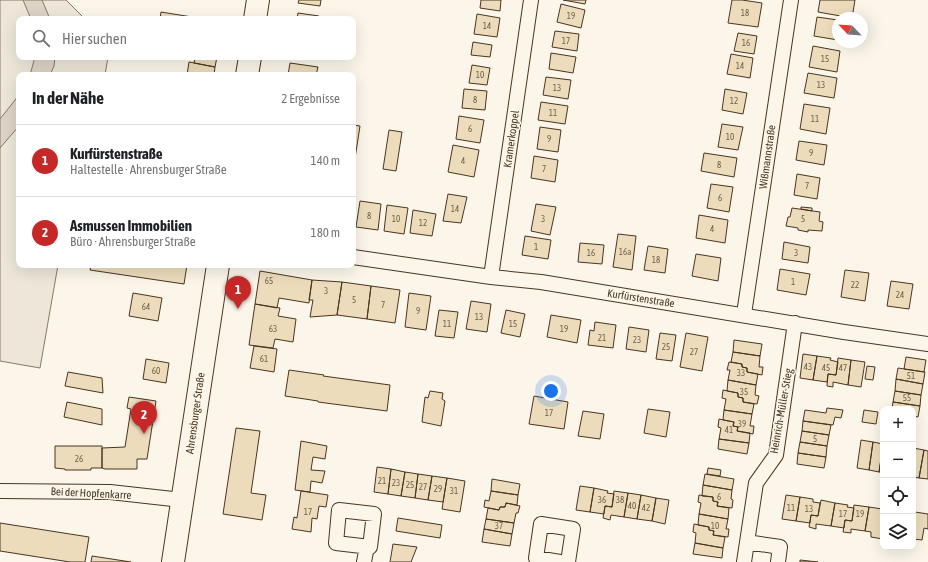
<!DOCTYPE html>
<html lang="de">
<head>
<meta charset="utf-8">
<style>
  :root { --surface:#fff; --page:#f6f6f6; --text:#202124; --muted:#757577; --line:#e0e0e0; --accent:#c62828 }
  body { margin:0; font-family:"Asap Condensed",sans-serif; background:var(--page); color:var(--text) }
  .controls { position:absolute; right:12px; bottom:12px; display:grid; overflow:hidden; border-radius:8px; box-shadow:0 4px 16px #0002 }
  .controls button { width:36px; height:36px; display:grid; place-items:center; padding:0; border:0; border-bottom:1px solid var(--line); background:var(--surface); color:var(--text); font:20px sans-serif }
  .compass { position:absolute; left:832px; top:12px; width:36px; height:36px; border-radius:50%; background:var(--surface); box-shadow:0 4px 16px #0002; rotate:295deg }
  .you { position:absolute; left:551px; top:391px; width:14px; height:14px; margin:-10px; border:3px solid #fff; border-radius:50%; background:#1a73e8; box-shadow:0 0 0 6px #1a73e833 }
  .badge { display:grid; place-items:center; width:26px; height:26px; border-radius:50%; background:var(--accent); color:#fff; font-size:13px; font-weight:700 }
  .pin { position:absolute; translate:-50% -33px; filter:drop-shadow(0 1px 2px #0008) }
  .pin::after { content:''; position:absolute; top:21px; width:14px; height:12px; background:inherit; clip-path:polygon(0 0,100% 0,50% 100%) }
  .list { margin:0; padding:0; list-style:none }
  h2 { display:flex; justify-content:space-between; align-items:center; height:52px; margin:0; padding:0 16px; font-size:17px }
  h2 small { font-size:13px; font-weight:400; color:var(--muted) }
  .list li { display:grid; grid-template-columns:26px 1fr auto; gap:12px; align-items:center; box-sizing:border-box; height:72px; padding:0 16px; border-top:1px solid var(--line) }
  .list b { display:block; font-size:15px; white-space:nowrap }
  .list p { margin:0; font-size:13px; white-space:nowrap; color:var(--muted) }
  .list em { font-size:13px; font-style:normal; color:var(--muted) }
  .icon { flex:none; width:22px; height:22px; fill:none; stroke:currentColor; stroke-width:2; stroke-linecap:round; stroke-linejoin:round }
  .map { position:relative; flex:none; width:928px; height:562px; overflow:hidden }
  .search { position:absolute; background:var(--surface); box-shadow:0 4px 16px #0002; left:16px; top:16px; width:340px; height:44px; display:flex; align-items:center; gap:10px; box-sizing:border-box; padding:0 14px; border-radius:8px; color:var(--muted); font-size:15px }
  .panel { position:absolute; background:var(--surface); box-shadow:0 4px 16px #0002; left:16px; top:72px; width:340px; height:196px; border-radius:8px }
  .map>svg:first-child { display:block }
</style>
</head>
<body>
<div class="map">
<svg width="928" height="562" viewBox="0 0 928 562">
  <rect width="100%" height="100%" fill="#fbf6e9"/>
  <path fill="#ede6d9" stroke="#887966" d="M0 0H66L85 19H19V57H108L105 75H19V265H58L40 368 0 361Z"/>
  <path fill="#dcd4c6" stroke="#887966" d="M23 0H42L50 19H31Z
    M35 57H55L54 66 50 75H30Z
    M19 95V126L0 148V119Z"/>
  <path fill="#ecdcbc" stroke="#4a3520" d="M299 0H321L320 6 298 3Z
    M481 0H501L500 11 480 8Z
    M563 0H586L585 4Z
    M732 0H742L762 3 758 27 728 23Z
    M820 0H855L852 18 818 12Z
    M561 4 585 10 581 28 557 22Z
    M161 12 192 17V19H160Z
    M298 13 319 16 318 19H297Z
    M477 14 500 18 497 37 474 34Z
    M817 17 838 20V40L814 36Z
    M555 31 579 34 577 51 552 47Z
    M738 33 757 36 754 54 734 51Z
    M473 42 492 45 490 57 471 55Z
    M813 46 840 51 837 72 809 67Z
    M551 53 576 57 573 73 549 69Z
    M731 54 753 58 750 78 727 74Z
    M195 57H217L215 67 194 63Z
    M189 62 215 67 214 75H187Z
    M290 63 318 67 316 75H288Z
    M472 65 490 68 487 85 469 83Z
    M808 73 837 78 834 98 804 93Z
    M546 77 571 80 568 99 543 95Z
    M464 89 487 91 485 110 462 108Z
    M725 89 747 93 743 114 722 110Z
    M541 102 568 106 565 124 538 120Z
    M804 104 830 108 826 134 800 129Z
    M459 116 484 120 480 143 456 139Z
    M722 124 743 127 738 150 718 147Z
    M353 125 360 126 354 165 353 164Z
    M540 127 561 130 558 152 537 149Z
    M389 130 402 132 396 171 383 169Z
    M799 141 827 145 824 165 796 160Z
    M453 145 479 150 474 177 448 172Z
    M704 153 737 158 734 177 701 171Z
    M534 156 558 160 555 182 531 178Z
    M797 174 820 178 817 199 794 195Z
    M711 184 733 187 729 212 707 208Z
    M448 194 467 197 461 223 443 221Z
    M360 201 381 204 378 230 356 227Z
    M536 204 556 207 550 235 531 231Z
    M387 205 408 208 404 234 384 231Z
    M801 207 812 208V211L801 209Z
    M792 208 820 212 819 221 823 222 822 231 808 230V232L798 230V228L786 226 788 217H790Z
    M413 210 436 214 432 236 410 233Z
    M699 215 728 220 725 243 696 238Z
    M618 234 636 236 632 270 613 267Z
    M525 236 551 240 548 259 522 255Z
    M784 242 810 247 808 263 782 259Z
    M580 243 604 245 602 264 578 262Z
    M648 246 668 249 665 273 644 270Z
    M696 254 721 258 718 281 692 276Z
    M91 265H187L184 284 90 270Z
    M780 269 810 274 806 295 777 290Z
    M845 270 869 273 865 301 841 297Z
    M260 271 312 280 309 303 279 298 277 308 255 304Z
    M312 280 342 282 337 315 310 317 313 300H309Z
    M891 281 913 284 909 309 887 306Z
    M342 282 371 286 367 319 337 315Z
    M371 286 400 290 395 323 367 319Z
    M133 293 162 298 158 321 129 316Z
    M409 293 431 296 426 330 405 327Z
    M471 301 491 304 487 332 466 329Z
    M255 304 280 308 278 316 296 319 293 342 275 339 273 348 249 345Z
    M439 310 458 312 454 338 435 336Z
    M506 310 525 314 520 337 501 333Z
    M551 315 581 320 577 343 547 337Z
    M595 322 616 325 613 348 588 345 590 330 594 331Z
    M629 327 649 330 646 352 626 349Z
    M660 333 676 335 672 361 656 359Z
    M686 333 708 337 702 371 680 367Z
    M734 340 762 344 760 356 733 352Z
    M254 346 277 349 274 372 250 368Z
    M733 352 760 356 759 367H763L762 375 747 372V368L742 367V364L731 362Z
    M803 354 817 356 813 380 800 378Z
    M817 356 831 358 830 360 838 362 836 375 828 374 827 382 813 380Z
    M906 357 926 360 924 372 904 369Z
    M838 358 851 360 848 385 833 382V387L827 386 828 374 836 375Z
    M146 359 169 363 166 383 143 379Z
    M851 360 865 362 861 387 848 385Z
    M729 362 742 364V367L747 368V372L758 374 756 385 728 380 730 370H727Z
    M867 366 875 367 873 380 865 379Z
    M898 368 925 372 923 384 896 379Z
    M289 370 324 375 323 376 390 385 387 411 318 402V401L285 396Z
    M68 372 102 378 103 393 65 386Z
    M896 379 923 384 921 395 895 391Z
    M728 380 756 385 755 395 759 396 757 404 743 402V398L738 397V393L727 391Z
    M723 390 738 393V397L743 398V402L754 404 752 414 724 410 726 399 722 398Z
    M430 391 443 393 442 399 445 401 441 426 422 422 425 397 428 398Z
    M895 391 921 395 920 406 893 402Z
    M534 396 568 402 564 429 529 424Z
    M129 397 156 401 147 459H137V469H105L102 468V448L125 447 131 409 127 408Z
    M67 402 102 409V425L64 417Z
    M893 402 920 406 918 417 913 416V409H892Z
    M827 408 843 410 841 418 835 417 833 425 803 421 805 410 826 413Z
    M648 409 670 412 666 437 644 433Z
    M724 410 752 414 750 426H754L753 434 737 431 738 427 733 426 734 422 723 420Z
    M864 410 878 412 876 424 862 422Z
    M583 411 604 414 600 439 578 436Z
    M719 419 734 422 733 426 738 427 737 431 750 433 749 443 719 439 721 428 718 427Z
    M803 421 831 425 829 435 802 431Z
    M236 428 260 431 251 493 266 495 262 520 223 514Z
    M802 431 829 435 827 446 800 442Z
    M719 439 749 443 747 454 718 449Z
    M861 440 873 442 869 470 857 468Z
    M301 441 327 446 325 459 313 457 311 470 325 471 322 483 311 481 310 492 295 490Z
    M800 442 827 446 826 457 798 453Z
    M873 442 883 444 879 472 869 470Z
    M55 446H102V468H91V470H65V469L55 468Z
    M883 448V473L879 472Z
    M913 448 924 450 919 478 913 477Z
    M924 450 928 451V479L919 478Z
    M798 453 826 457 824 468 797 464Z
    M377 467 391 469 388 494 374 492Z
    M708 468 721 470 720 476 707 474Z
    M391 469 405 472 401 496 388 494Z
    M405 472 418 474 415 498 401 496Z
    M418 474 432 476 428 500 415 498Z
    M705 474 734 479 732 490 703 485Z
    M432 476 447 478 443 502 428 500Z
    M447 478 465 481 460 512 442 509Z
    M492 479 520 484 518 495 491 491Z
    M703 485 732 490 731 499 733 500 732 508 717 506 718 502 713 501V497L702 496Z
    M580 486 594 488 590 512 576 510Z
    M594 488 608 491 607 493 614 494 612 507 605 506 604 514 590 512Z
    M301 491 328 495 326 507 319 506 317 519 312 518 311 532 292 529 294 517 297 518Z
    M491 491 518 495 517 505 506 503 505 507H500L499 510 484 507 485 500 489 501Z
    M614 491 628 493 624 517 611 515 610 520 603 518 605 506 612 507Z
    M628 493 641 495 637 519 624 517Z
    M641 495 656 498 652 521 637 519Z
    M699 495 713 497V501L718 502 717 506 729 508 728 519 699 514 701 503 698 502Z
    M786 495 800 497 796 521 782 519Z
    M800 497 813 499V502L820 503 818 516 811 515 810 523 796 521Z
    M656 498 669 500 665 524 652 521Z
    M821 500 835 503 831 526 816 524V529L809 527 811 515 818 516Z
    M506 503 520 506 518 513H516L514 523 486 519 488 508 499 510 500 507H505Z
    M835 503 848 505 847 507 854 508 852 521 845 520 844 528 831 526Z
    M854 505 869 507 865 531 851 529V533L843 532 845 520 852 521Z
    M869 507 882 509 883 539 871 537V532L865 531Z
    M915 512 928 514V529L924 528 922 540 913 539V523Z
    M699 514 728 519 726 529H729L728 537 713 535 714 531 709 530V527L698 525Z
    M398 518 442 525 440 538 396 531Z
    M486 519 514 523 512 534 484 529Z
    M0 523 89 537 85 562H70L0 551Z
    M694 524 709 527V530L714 531 713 535 725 537 723 548 695 543 696 533 693 532Z
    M484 529 512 534 510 546 482 542Z
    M695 543 723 548 722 558 693 554Z
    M393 544 417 547 411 562H390Z
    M92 556 131 562H91Z
    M800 560 818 562H800Z"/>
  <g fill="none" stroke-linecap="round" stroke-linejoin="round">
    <g stroke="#4a3520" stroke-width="16">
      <path id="street" d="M353 257 491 277 541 282 844 332 928 344
        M491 277 531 0
        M744 314 791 0
        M0 491 110 492 182 500
        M339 510 374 514 370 547 336 543Z
        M747 542 780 547 778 562
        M364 562 367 546
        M560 562 536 558 541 524 573 529 568 562
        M744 562 756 483 776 455 795 323"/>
    </g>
    <g stroke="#4a3520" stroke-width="24">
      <path id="primary" d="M255 19 258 0
        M247 75 250 57
        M173 562 218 265"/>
    </g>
    <use href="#street" stroke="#fbf6e9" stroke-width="14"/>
    <use href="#primary" stroke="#fbf6e9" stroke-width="22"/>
  </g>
  <g text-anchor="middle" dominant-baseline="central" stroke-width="3" stroke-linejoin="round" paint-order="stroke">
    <g font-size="9" fill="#725f47">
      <text x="745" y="13">18</text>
      <text x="571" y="16">19</text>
      <text x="487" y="26">14</text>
      <text x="566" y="41">17</text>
      <text x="746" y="43">16</text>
      <text x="825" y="59">15</text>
      <text x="740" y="66">14</text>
      <text x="480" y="75">10</text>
      <text x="821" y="85">13</text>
      <text x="557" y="88">13</text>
      <text x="475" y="100">8</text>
      <text x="734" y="101">12</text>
      <text x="553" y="113">11</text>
      <text x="815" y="119">11</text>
      <text x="470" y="129">6</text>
      <text x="730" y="137">10</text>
      <text x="549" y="139">9</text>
      <text x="811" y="153">9</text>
      <text x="463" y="161">4</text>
      <text x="719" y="165">8</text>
      <text x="544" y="169">7</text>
      <text x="807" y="186">7</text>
      <text x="720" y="198">6</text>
      <text x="455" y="209">14</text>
      <text x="369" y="216">8</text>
      <text x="396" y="219">10</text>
      <text x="543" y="219">3</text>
      <text x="803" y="219">5</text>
      <text x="423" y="223">12</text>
      <text x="712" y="229">4</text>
      <text x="536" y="247">1</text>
      <text x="625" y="252">16a</text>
      <text x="591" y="253">16</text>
      <text x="796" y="253">3</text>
      <text x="656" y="260">18</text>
      <text x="269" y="281">65</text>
      <text x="793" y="282">1</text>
      <text x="855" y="285">22</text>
      <text x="326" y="291">3</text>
      <text x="900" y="295">24</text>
      <text x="354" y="300">5</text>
      <text x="383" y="305">7</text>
      <text x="146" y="307">64</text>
      <text x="418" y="311">9</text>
      <text x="479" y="317">13</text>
      <text x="447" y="324">11</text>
      <text x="513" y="324">15</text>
      <text x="273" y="329">63</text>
      <text x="564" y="329">19</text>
      <text x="602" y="338">21</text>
      <text x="637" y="340">23</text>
      <text x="666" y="347">25</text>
      <text x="694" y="352">27</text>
      <text x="264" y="359">61</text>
      <text x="808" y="367">43</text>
      <text x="826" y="368">45</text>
      <text x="843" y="368">47</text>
      <text x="156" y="371">60</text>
      <text x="741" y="373">33</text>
      <text x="911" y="376">51</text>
      <text x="744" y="392">35</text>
      <text x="907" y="398">55</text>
      <text x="549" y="413">17</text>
      <text x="742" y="424">39</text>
      <text x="729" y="430">41</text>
      <text x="815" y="439">5</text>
      <text x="79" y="459">26</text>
      <text x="382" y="481">21</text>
      <text x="396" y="483">23</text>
      <text x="410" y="485">25</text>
      <text x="423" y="487">27</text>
      <text x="438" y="489">29</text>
      <text x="454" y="491">31</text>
      <text x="719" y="497">6</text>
      <text x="602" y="500">36</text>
      <text x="620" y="500">38</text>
      <text x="632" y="506">40</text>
      <text x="646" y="508">42</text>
      <text x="791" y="508">11</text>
      <text x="809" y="509">13</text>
      <text x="308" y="512">17</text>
      <text x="843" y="514">17</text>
      <text x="860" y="514">19</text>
      <text x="499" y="526">37</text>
      <text x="715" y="526">10</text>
    </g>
    <g font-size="11" fill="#4a3520" stroke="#fbf6e9">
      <text transform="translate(511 139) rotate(-82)">Kramerkoppel</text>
      <text transform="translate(767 157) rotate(-82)">Wißmannstraße</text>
      <text transform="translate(641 298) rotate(9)">Kurfürstenstraße</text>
      <text transform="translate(781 411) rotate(-80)">Heinrich-Müller-Stieg</text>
      <text transform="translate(195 413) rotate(-82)">Ahrensburger Straße</text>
      <text transform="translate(91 493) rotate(3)">Bei der Hopfenkarre</text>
    </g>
  </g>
</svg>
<div class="controls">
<button>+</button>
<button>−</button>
<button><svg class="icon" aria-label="locate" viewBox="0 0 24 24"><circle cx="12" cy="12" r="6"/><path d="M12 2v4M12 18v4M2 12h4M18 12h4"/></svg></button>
<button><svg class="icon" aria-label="layers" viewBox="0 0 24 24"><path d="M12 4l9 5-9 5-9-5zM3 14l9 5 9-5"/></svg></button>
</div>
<svg class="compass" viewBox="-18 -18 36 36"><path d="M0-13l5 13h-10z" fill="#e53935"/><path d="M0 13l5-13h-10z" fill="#757577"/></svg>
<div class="you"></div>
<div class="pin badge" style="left:238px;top:309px">1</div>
<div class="pin badge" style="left:144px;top:434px">2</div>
<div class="search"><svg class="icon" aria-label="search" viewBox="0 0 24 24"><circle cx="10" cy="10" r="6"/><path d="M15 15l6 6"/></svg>Hier suchen</div>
<section class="panel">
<h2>In der Nähe<small>2 Ergebnisse</small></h2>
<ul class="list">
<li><span class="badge">1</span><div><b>Kurfürstenstraße</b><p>Haltestelle · Ahrensburger Straße</p></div><em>140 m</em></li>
<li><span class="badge">2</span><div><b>Asmussen Immobilien</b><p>Büro · Ahrensburger Straße</p></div><em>180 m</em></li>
</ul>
</section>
</div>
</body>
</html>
